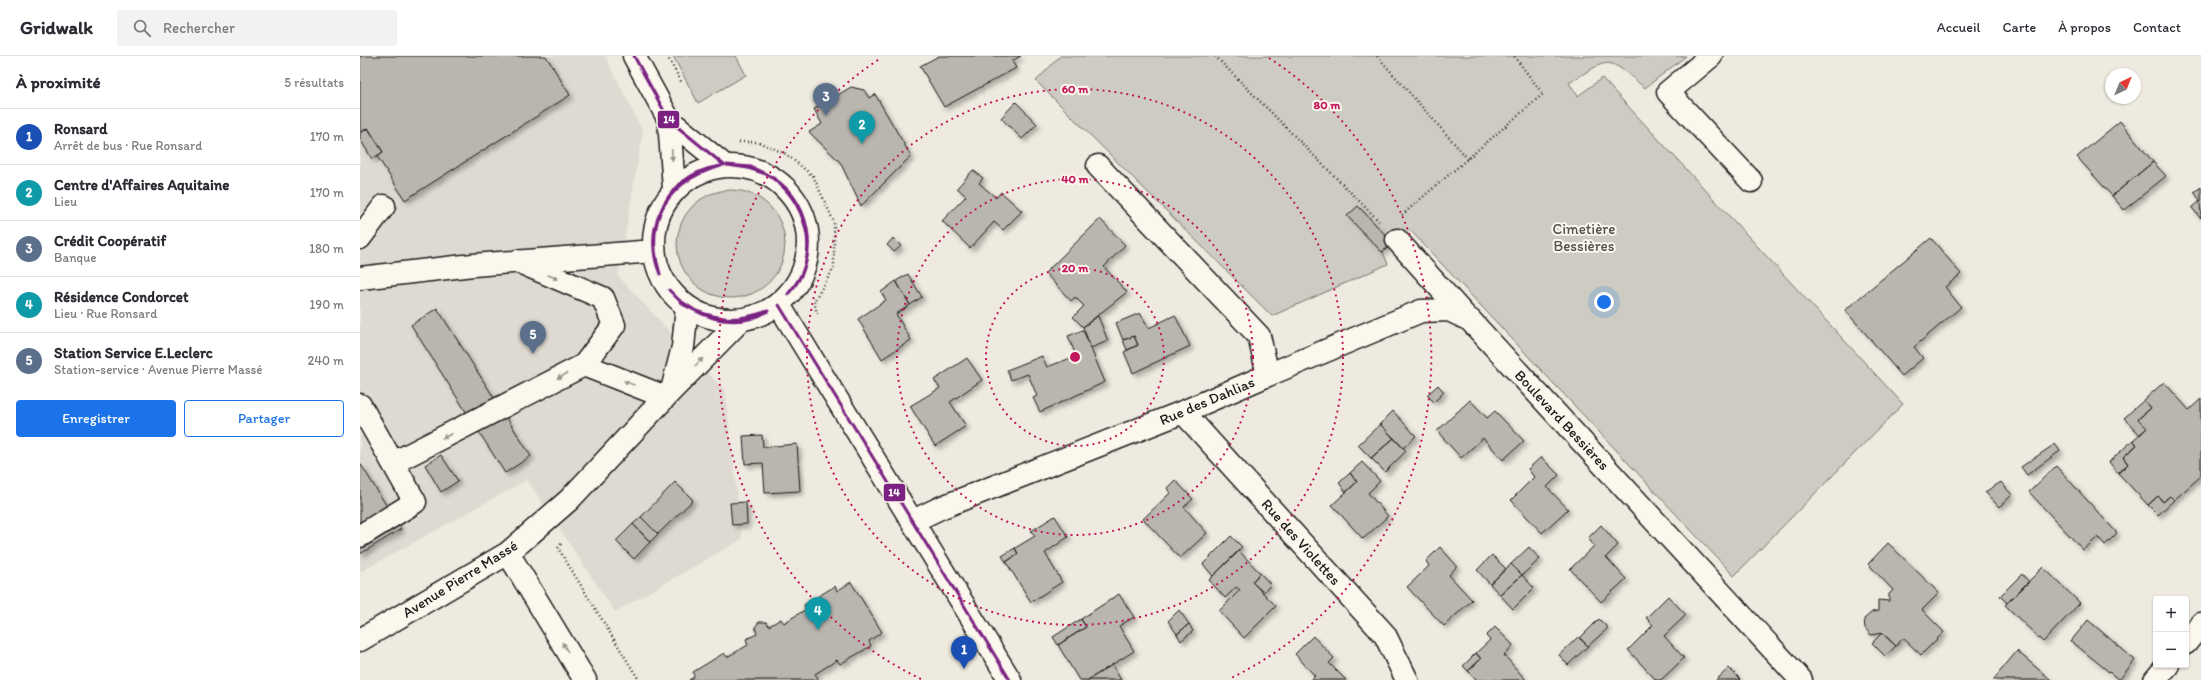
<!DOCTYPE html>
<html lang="fr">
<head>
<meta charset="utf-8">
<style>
  :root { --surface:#fff; --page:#f2f2f3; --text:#2b2b33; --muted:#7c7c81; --line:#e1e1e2; --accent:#1a73e8 }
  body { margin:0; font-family:Itim,sans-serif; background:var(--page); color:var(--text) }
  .controls { position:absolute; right:12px; bottom:12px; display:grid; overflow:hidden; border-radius:4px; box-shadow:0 1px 3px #0004 }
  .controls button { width:36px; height:36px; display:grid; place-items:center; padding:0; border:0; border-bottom:1px solid var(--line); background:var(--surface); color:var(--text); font:20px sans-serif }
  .compass { position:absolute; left:1745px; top:12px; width:36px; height:36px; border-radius:50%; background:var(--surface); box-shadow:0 1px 3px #0004; rotate:43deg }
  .you { position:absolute; left:1244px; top:246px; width:14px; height:14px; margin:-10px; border:3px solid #fff; border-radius:50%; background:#1a73e8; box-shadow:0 0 0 6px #1a73e833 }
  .badge { display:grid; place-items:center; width:26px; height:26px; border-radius:50%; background:var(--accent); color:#fff; font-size:13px; font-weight:700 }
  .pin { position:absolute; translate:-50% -33px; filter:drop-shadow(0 1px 2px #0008) }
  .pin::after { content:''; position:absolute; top:21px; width:14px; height:12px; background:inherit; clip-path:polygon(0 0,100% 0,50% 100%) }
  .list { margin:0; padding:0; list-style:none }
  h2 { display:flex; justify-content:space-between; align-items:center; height:52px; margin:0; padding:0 16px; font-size:17px }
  h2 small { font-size:13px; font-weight:400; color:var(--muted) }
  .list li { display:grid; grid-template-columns:26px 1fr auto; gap:12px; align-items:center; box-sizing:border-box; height:56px; padding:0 16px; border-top:1px solid var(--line) }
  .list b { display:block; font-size:15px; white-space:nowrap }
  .list p { margin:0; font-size:13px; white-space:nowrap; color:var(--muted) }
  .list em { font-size:13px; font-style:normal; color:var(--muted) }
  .actions { display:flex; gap:8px; padding:12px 16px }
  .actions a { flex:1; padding:9px 0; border:1px solid var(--accent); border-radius:4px; text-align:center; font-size:14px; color:var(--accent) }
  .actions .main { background:var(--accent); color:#fff }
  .icon { flex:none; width:22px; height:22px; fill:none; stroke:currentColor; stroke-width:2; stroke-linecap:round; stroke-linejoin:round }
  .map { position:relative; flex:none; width:1841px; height:624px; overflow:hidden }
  header { display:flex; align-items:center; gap:24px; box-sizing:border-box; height:56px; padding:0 20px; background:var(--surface); border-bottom:1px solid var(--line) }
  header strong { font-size:19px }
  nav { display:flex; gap:22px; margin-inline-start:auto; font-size:14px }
  .search { width:280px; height:36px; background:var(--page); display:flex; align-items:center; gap:10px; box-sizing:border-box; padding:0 14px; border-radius:4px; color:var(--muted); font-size:15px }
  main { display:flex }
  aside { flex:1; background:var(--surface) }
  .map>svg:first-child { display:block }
</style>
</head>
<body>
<header>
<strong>Gridwalk</strong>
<div class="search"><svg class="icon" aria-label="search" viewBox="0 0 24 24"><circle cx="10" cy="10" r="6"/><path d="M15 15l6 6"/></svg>Rechercher</div>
<nav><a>Accueil</a><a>Carte</a><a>À propos</a><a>Contact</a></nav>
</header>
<main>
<aside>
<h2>À proximité<small>5 résultats</small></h2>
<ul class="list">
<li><span class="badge" style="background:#1a4fb4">1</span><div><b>Ronsard</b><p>Arrêt de bus · Rue Ronsard</p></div><em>170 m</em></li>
<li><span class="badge" style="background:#0f9aa8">2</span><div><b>Centre d'Affaires Aquitaine</b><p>Lieu</p></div><em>170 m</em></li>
<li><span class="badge" style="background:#5c6f8a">3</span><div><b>Crédit Coopératif</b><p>Banque</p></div><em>180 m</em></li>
<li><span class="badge" style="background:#0f9aa8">4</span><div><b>Résidence Condorcet</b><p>Lieu · Rue Ronsard</p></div><em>190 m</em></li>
<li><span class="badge" style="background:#5c6f8a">5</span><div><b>Station Service E.Leclerc</b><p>Station-service · Avenue Pierre Massé</p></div><em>240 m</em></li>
</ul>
<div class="actions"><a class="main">Enregistrer</a><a>Partager</a></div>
</aside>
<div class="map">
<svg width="1841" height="624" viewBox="0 0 1841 624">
  <defs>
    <filter id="shadow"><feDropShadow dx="3.5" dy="3.5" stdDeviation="2" flood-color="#0004"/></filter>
  </defs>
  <rect width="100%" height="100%" fill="#eeeadf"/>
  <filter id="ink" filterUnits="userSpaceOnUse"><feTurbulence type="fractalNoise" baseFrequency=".025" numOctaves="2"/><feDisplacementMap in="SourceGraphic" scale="8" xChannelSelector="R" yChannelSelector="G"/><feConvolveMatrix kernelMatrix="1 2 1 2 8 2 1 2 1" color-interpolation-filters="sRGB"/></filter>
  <g filter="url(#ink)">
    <path fill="#dedad1" d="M0 0H245L283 76 258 220 365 335 382 483 255 556 167 424 0 516Z"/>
    <path fill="#ceccc2" stroke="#75746f" d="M313 0H376L386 19 338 47Z
      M700 0H1326L1285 32C1246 0 1252 0 1209 27L1218 40 1242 22 1543 348 1374 520 1050 174 1023 196 1028 208 912 260 676 25Z
      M317 188a54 54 0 1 1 108 0a54 54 0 1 1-108 0Z"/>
    <path fill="#b9b6af" stroke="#1c1c1c" filter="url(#shadow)" d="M0 0H186L210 39 45 144 17 100 23 96 8 72 1 76 0 74Z
      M579 0H661L652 5 656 12 584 51 560 10Z
      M491 31 504 34 509 42 515 38 551 100 501 150 480 106 449 76 462 68 454 53Z
      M656 46 677 68 662 83 641 62Z
      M1760 65 1793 106 1752 140 1717 101Z
      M8 72 23 96 12 103 0 83V77Z
      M1793 106 1806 120 1764 154 1752 140Z
      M613 114 623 122 619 127 636 142 641 136 662 155 643 174 634 166 610 192 582 165 606 140 597 132Z
      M1841 131V146L1834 136Z
      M1840 145 1841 161 1840 162 1832 152Z
      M998 150 1033 187 1022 196 987 160Z
      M740 163 765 189 744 211 767 236 723 271 713 261 724 250 715 241 711 245 685 217Z
      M533 182 541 190 534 196 527 189Z
      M1571 182 1601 218 1585 231 1601 251 1554 291 1563 302 1542 320 1485 254Z
      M548 218 562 241 550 249 536 225Z
      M536 225 550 249 536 258 551 284 522 303 498 263 526 244 521 236Z
      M77 252 171 400 145 417 51 269Z
      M780 257 789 272 815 259 830 290 773 317 764 296 778 289 774 280 763 284 756 267Z
      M738 260 748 285 731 292 723 271Z
      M723 274 745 326 680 356 673 342 677 340 668 318 651 324 647 314 682 300 687 311 716 300 708 280Z
      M774 280 778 289 767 294 763 284Z
      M607 302 622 324 590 346 606 370 575 390 550 350 580 332 574 324Z
      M1804 326 1829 354 1841 343V420L1814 444 1810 440 1803 446 1798 440 1788 449 1758 417 1768 408 1763 401 1777 389 1773 384 1787 372 1778 363 1791 352 1784 344Z
      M1078 329 1084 336 1074 346 1067 339Z
      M1110 344 1127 362 1135 355 1164 385 1143 404 1123 382 1101 402 1077 375Z
      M1784 344 1791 352 1778 363 1787 372 1780 379 1764 362Z
      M1033 355 1056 380 1043 392 1020 368Z
      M1020 368 1034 382 1011 402 998 389Z
      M402 379 403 391 437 388 440 435 405 437 403 407 385 408 383 380Z
      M1034 382 1046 395 1025 416 1011 402Z
      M1773 384 1777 389 1763 401 1768 408 1758 417 1749 406Z
      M1695 388 1700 395 1667 419 1661 411Z
      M81 399 98 425 81 436 65 409Z
      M1181 401 1199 419 1187 431 1208 453 1182 477 1151 444 1174 421 1168 413Z
      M1002 406 1020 425 1008 437 1028 460 1003 483 972 449 997 426 990 417Z
      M0 407 41 473 0 498Z
      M1696 410 1757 477 1745 489 1738 481 1723 494 1669 436Z
      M990 417 997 426 986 436 979 427Z
      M815 424 833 443 824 451 847 477 820 502 783 463 810 437 807 432Z
      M315 426 333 444 298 478 281 461Z
      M1641 426 1652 439 1639 451 1625 436Z
      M1798 440 1803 446 1810 440 1814 444 1798 459 1788 449Z
      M386 446 387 468 372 469 370 447Z
      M695 460 708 481 685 497 702 526 671 546 646 506 658 498 655 492 675 480 671 475Z
      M281 461 298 478 290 486 273 468Z
      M273 468 290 486 274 503 256 485Z
      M1241 469 1258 489 1246 501 1266 523 1241 546 1210 513 1234 490 1228 482Z
      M871 480 882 491 853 520 843 508Z
      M1528 487 1579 537 1562 554 1584 576 1561 599 1543 582 1536 590 1522 577 1511 579 1505 572 1504 563 1512 556 1518 555V544L1529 545V538L1533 534 1508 508Z
      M1080 491 1097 510 1089 519 1112 544 1084 570 1047 531 1069 510 1066 505Z
      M1169 491 1180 503 1162 519 1151 508Z
      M655 492 658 498 646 506 642 500Z
      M879 495 900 517 892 526 916 550 884 582 859 555 880 534 876 531 865 542 849 524Z
      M1132 499 1146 513 1130 528 1117 514Z
      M1151 508 1162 519 1140 539 1130 528Z
      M1683 511 1720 547 1683 586 1645 549Z
      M900 517 911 529 903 536 892 526Z
      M1662 518 1669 526 1647 547 1640 540Z
      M1162 519 1174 532 1153 553 1140 539Z
      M491 526 522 576 509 585 511 590 480 608 477 604 455 618 458 622 454 624H329L334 621 333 616 364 597 367 601 388 589 386 583 397 578 395 571 399 566H406L409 570 421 563 424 567 446 553 444 549 475 530 477 535Z
      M759 538 774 561 759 570 774 595 728 624H719L698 589 726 571 721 563Z
      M1308 540 1326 559 1304 580 1324 602 1301 624H1296L1268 594 1293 569 1286 562Z
      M819 554 829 568 817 578 808 565Z
      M721 563 726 571 698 589 693 581Z
      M1239 563 1248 572 1228 590 1220 582Z
      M1728 564 1775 604 1759 624 1711 585Z
      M829 568 833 575 821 585 817 578Z
      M1135 571 1153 589 1144 599 1166 624H1117L1108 615 1121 603 1116 597 1130 584 1126 580Z
      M1522 577 1536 590 1525 600 1512 587Z
      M953 580 974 602 969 607 986 624H951L955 620 935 598Z
      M1218 581 1228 590 1208 609 1199 599Z
      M1657 595 1691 624H1633Z
      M1116 597 1121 603 1108 615 1103 610Z
      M752 609 761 624H728Z
      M1369 612 1381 624H1356Z"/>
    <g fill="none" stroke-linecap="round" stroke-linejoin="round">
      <g stroke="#1c1c1c" stroke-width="25">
        <path id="minor" d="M274 0 309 64 364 109
          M1351 0 1308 36 1391 125
          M309 64 314 133
          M294 187a77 77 0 1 1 154 0a77 77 0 1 1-154 0Z
          M0 182 24 150
          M1037 184 1106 261
          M0 222 113 209 294 195
          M419 249 650 624
          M224 309 305 341
          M908 319 1061 255 1089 254 1110 264 1441 624
          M312 334 323 291 327 251
          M0 349 55 446 0 480
          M823 356 1025 579 1047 624
          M33 407 224 309 254 269 243 242 157 205
          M553 465 580 452 823 356 908 319 899 280 738 110
          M148 497 225 624
          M0 584 148 497 209 444 312 334 381 264
          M1826 587 1841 568
          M1795 624 1808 609"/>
      </g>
      <path stroke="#1c1c1c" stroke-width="2.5" stroke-dasharray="1 3" stroke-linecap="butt" d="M307 0 322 27
        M855 0 1019 165
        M1017 0 1108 103
        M379 86H398L426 98 453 120 474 166V212L454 245 457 258
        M1042 159 1183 38 1154 0
        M201 488 198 492 279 624"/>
      <use href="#minor" stroke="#fbf7ec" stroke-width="22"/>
      <g stroke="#fbf7ec" stroke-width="6">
        <path id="bus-1" d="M274 0 309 64 364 109
          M367 109 388 112 406 118
          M367 109 391 111 406 118
          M406 118C451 139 463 203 428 238
          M406 118C440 138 459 184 440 221 437 227 432 233 428 238
          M300 157C292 177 294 199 300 218
          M300 157C291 176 292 199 300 218
          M300 157C310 130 333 114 361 110
          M300 157C311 131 335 117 361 110
          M309 234 319 244 336 255
          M309 234 324 249 336 255
          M419 249 650 624
          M336 255C364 265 379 265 408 255
          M336 255C358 267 386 269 408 255"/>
      </g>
      <use href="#bus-1" stroke="#7a2182" stroke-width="3"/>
    </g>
    <defs><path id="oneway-solid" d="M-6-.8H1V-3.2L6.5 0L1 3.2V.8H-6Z"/></defs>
    <g fill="#97948e">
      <use href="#oneway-solid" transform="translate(312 99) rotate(86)"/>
      <use href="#oneway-solid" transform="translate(193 221) rotate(23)"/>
      <use href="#oneway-solid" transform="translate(339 306) rotate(-45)"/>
      <use href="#oneway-solid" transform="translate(202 320) rotate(153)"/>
      <use href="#oneway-solid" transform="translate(269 327) rotate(-158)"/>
      <use href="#oneway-solid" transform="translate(87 380) rotate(153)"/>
      <use href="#oneway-solid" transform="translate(205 591) rotate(-121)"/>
    </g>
  </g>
  <g fill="none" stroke="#c2185b" stroke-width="2" stroke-dasharray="2 4">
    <circle cx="715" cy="301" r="89"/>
    <circle cx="715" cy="301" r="178"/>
    <circle cx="715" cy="301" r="268"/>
    <path d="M561 623A357 357 0 0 1 521 2M909 2A357 357 0 0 1 869 623"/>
  </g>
  <g text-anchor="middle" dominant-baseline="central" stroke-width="4" stroke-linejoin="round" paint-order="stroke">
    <g font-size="15" fill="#51514e" stroke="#fbf7ec">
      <text x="1224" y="173">Cimetière<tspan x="1224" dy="17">Bessières</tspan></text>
    </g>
    <g font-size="15" fill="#1c1c1c" stroke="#fbf7ec">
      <text transform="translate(847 345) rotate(-23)">Rue des Dahlias</text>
      <text transform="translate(1202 364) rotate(47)">Boulevard Bessières</text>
      <text transform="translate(941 486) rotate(48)">Rue des Violettes</text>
      <text transform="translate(100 523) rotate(-32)">Avenue Pierre Massé</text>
    </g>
  </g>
  <circle cx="715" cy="301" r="6" fill="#c2185b" stroke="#fbf7ec" stroke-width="2"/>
  <g font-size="12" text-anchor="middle" font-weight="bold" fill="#c2185b" stroke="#fbf7ec" stroke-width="4" stroke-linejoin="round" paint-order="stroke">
    <text x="715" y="37">60 m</text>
    <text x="967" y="53">80 m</text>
    <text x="715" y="127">40 m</text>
    <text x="715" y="216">20 m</text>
  </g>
  <g stroke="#fbf7ec" stroke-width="1.5">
    <rect x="297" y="54" width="23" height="19" rx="4" fill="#7a2182"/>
    <rect x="523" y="427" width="23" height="19" rx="4" fill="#7a2182"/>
  </g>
  <g font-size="11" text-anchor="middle" font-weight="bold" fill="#fff">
    <text x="309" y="67">14</text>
    <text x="534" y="440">14</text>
  </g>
</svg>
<div class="controls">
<button>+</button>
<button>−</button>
</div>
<svg class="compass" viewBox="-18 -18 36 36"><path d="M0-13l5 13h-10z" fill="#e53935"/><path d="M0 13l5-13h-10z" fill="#7c7c81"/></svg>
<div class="you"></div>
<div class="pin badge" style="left:604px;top:613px;background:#1a4fb4">1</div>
<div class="pin badge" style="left:502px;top:88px;background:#0f9aa8">2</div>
<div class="pin badge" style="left:466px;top:60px;background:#5c6f8a">3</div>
<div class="pin badge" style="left:458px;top:574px;background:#0f9aa8">4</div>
<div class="pin badge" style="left:173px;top:298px;background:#5c6f8a">5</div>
</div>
</main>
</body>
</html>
